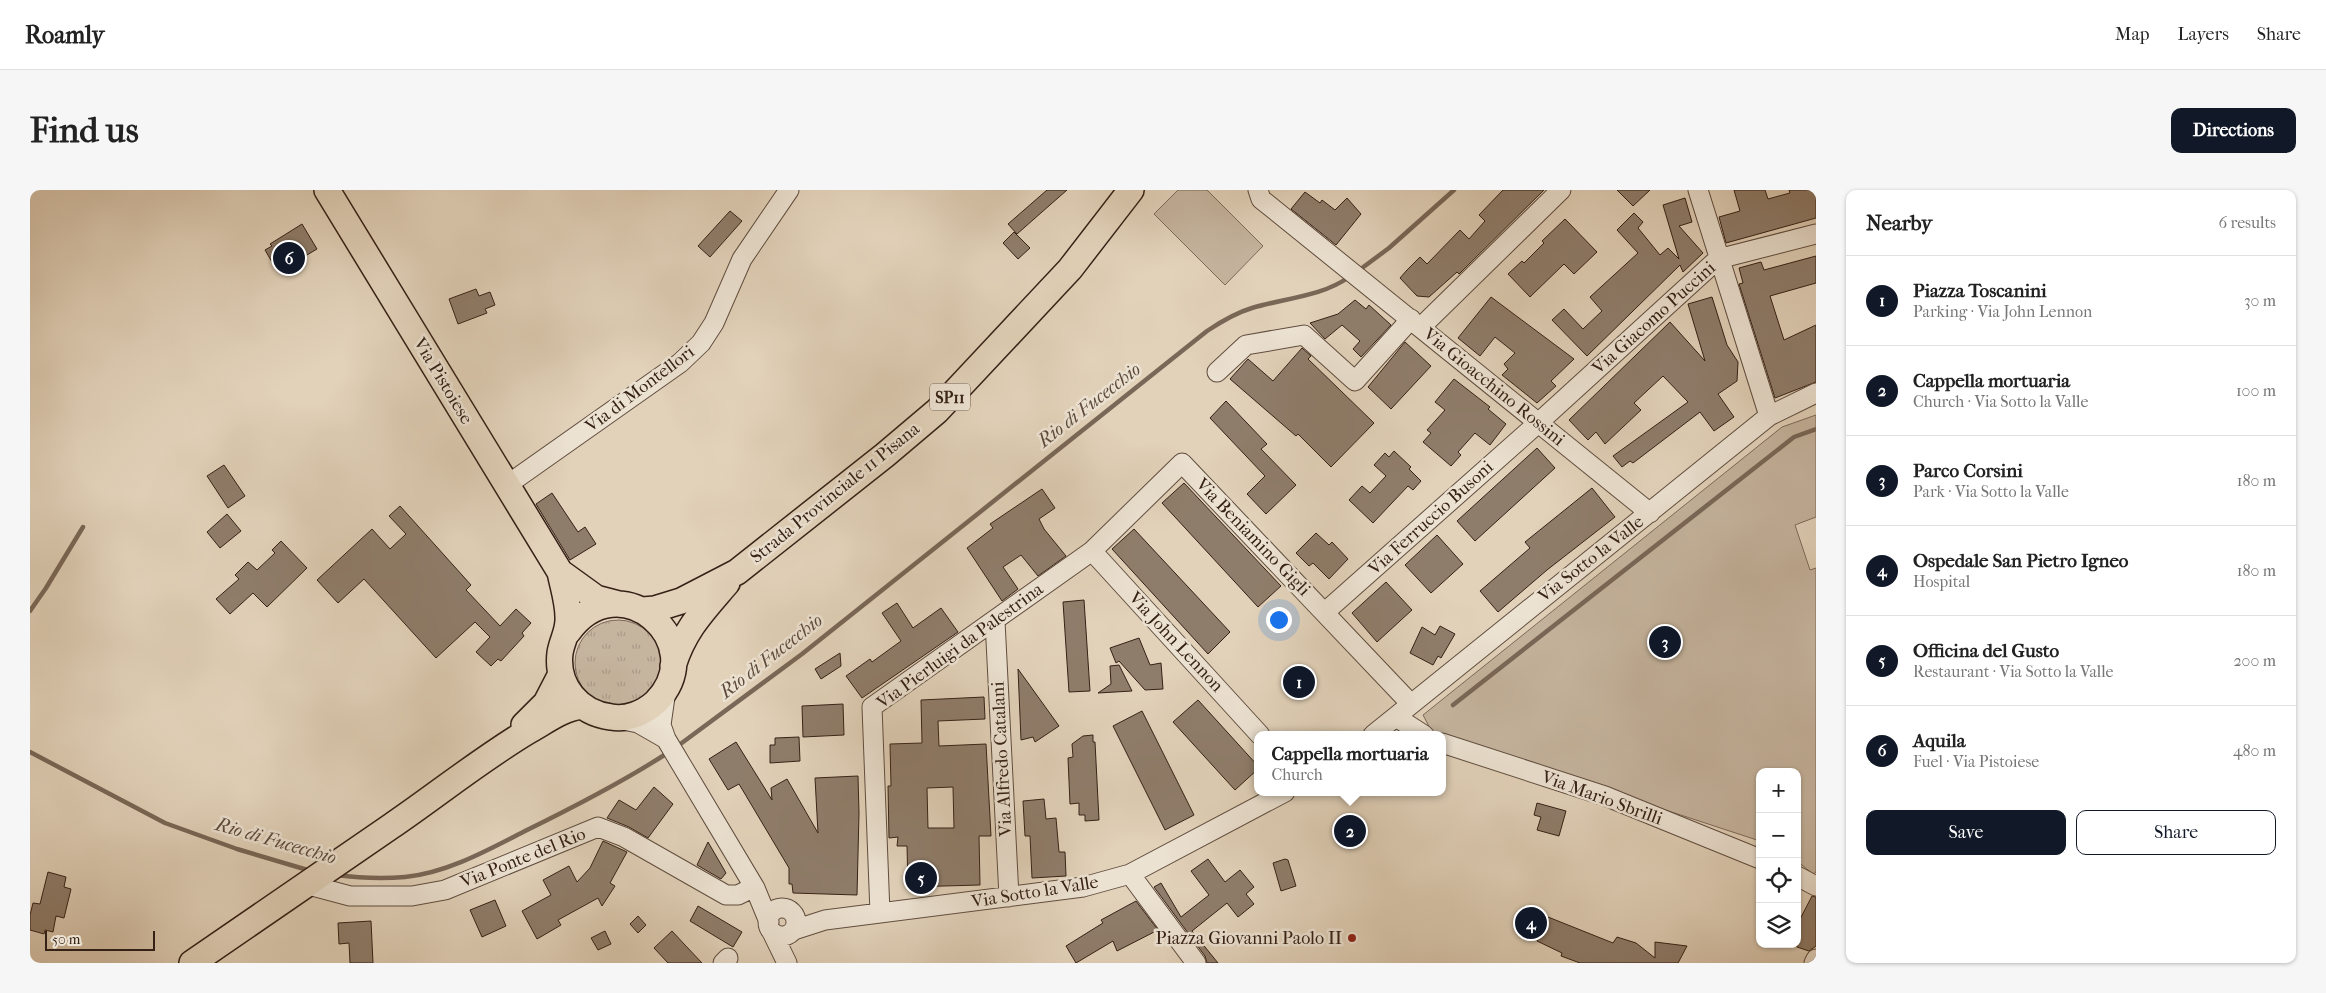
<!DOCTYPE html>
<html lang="en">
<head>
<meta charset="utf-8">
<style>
  :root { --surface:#fff; --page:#f6f6f6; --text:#222; --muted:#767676; --line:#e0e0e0; --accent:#111827 }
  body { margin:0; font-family:"IM FELL French Canon",serif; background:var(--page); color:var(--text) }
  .controls { position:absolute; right:15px; bottom:15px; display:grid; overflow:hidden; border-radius:10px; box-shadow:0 1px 4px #0004 }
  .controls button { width:45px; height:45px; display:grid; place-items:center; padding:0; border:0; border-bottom:1px solid var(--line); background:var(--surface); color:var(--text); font:25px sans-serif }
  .scale { position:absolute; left:15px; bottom:12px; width:110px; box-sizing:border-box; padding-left:5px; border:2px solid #352116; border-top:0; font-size:14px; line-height:18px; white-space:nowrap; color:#352116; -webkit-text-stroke:4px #ece2d2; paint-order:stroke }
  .you { position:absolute; left:1248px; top:429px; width:18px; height:18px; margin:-12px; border:4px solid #fff; border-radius:50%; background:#1a73e8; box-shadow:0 0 0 8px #1a73e833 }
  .badge { display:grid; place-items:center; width:32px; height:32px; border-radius:50%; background:var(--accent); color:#fff; font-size:16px; font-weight:700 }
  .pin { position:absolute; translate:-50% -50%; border:2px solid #fff; box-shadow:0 1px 5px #0006 }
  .popup { position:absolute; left:1224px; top:541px; width:192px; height:65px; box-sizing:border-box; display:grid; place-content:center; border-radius:10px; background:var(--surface); filter:drop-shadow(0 1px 4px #0005); font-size:16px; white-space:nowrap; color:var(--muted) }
  .popup b { font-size:19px; color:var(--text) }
  .popup::after { content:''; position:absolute; left:50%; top:100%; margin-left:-10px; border:10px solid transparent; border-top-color:var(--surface) }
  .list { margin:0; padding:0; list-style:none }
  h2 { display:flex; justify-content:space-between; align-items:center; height:65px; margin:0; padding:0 20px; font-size:21px }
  h2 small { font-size:16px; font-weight:400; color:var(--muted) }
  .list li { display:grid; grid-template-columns:32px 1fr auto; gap:15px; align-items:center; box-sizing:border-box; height:90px; padding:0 20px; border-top:1px solid var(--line) }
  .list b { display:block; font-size:19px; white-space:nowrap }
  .list p { margin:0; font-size:16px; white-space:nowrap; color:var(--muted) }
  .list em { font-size:16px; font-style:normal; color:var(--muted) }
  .actions { display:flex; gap:10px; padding:15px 20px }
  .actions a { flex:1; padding:11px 0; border:1px solid var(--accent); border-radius:10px; text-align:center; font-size:18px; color:var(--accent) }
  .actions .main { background:var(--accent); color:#fff }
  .icon { flex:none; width:28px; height:28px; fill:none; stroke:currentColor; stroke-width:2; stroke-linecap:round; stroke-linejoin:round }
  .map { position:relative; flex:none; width:1786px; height:773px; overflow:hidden; border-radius:10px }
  header { display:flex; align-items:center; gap:30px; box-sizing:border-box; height:70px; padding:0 25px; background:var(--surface); border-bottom:1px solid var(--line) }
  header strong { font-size:24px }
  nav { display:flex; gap:28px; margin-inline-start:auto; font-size:18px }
  .intro { display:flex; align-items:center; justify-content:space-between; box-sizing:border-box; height:120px; padding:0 30px }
  h1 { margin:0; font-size:35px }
  .button { padding:12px 22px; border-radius:10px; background:var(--accent); color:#fff; font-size:18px; font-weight:700 }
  main { display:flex; gap:30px; padding:0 30px }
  aside { flex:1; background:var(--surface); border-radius:10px; box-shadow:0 1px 4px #0004 }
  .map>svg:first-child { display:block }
</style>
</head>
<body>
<header>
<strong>Roamly</strong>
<nav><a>Map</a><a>Layers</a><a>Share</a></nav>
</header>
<div class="intro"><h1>Find us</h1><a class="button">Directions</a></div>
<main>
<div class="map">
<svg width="1786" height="773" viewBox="0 0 1786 773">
  <defs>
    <pattern id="grass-tufts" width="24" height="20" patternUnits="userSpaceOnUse" patternTransform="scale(1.25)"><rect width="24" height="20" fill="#c5b49e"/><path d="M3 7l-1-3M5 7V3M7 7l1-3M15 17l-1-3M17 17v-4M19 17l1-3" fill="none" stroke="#aa9a87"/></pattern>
  </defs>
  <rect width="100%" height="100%" fill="#e2d2ba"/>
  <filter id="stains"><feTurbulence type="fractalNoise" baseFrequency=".004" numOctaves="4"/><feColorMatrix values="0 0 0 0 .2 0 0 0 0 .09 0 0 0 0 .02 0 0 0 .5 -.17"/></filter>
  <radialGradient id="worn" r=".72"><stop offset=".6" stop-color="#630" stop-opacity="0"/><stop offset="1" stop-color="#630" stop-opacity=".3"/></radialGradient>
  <path fill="url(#grass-tufts)" stroke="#7d6a5a" d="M545 473a43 43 0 1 1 86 0a43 43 0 1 1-86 0Z"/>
  <path fill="#c5b49e" stroke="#7d6a5a" d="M1148 0H1177L1233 56 1195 95 1124 24Z
    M1786 225V327L1765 335 1780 380 1786 378V682L1783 684 1767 671V582H1730V651L1413 547 1412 545 1403 544 1393 525 1752 237Z"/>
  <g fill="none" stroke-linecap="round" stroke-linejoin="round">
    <path stroke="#796757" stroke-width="4.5" d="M1328 81 1359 58 1424 0
      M0 421 16 398 53 337
      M1423 515 1764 247 1786 239
      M645 558 772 464 1177 141C1192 131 1205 123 1222 118 1255 108 1291 107 1319 87
      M0 562 135 633 207 659 281 681
      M306 685C329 688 352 689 375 687 417 683 458 660 495 641 544 617 593 592 639 562"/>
  </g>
  <path fill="#8f7d6b" stroke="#352116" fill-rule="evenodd" d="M1017 0H1037L987 44 978 34Z
    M1473 0H1514L1429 84 1427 82 1399 107 1387 106 1370 88 1377 80 1390 67 1397 74 1430 40 1439 49 1455 31 1449 25Z
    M1587 0H1620L1603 16Z
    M1704 0H1735L1738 9 1760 3 1759 0H1786V28L1696 53 1689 27 1710 21Z
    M1275 2 1290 13 1292 10 1305 20 1317 8 1331 24 1306 55 1261 19Z
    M1655 8 1662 32 1649 36 1673 63 1653 82 1650 75 1557 166 1522 130 1534 119 1553 139 1572 121 1560 107 1608 63 1587 40 1604 23 1613 32 1608 38 1630 65 1638 58 1649 69 1633 15Z
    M700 21 712 31 680 67 668 56Z
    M1535 29 1567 62 1544 84 1534 74 1500 107 1478 84 1492 71 1494 73 1514 53 1512 51Z
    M272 34 287 59 255 78 251 73 245 77 235 60 242 56 240 54Z
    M984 42 1000 58 988 69 973 53Z
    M1786 66V93L1740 106 1754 150 1786 135V192L1745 208 1709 94 1713 93 1709 78 1731 72 1734 80Z
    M446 99 449 106 460 102 465 115 455 119 457 123 428 134 419 109Z
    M1461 107 1544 169 1521 191 1526 196 1507 213 1472 185 1478 179 1474 174 1485 163 1465 147 1450 166 1428 148Z
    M1682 107 1697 155 1708 172 1707 191 1688 204 1704 227 1684 241 1670 222 1603 273 1600 271 1592 277 1583 266 1658 212 1633 186 1604 213 1611 220 1575 254 1566 242 1558 250 1539 230 1640 132 1675 171 1658 114Z
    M1325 110 1336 119 1339 115 1361 135 1331 167 1323 159 1330 151 1312 135 1295 149 1280 133 1308 124Z
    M1375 152 1401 176 1361 219 1338 197Z
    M1272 158 1281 166 1278 169 1344 233 1301 277 1268 244 1266 246 1200 189 1218 169 1243 191Z
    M1424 189 1460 217 1458 219 1476 234 1460 255 1445 243 1428 262 1431 265 1421 276 1393 252 1401 243 1397 240 1415 220 1405 212Z
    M1196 211 1237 254 1231 259 1266 295 1236 324 1217 304 1235 286 1180 228Z
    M1507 258 1525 278 1445 351 1427 331Z
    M1364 261 1381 277 1379 279 1391 291 1383 300 1378 296 1343 333 1319 310 1332 296 1340 303 1356 286 1344 275 1355 263 1359 267Z
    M194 275 215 306 198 318 177 286Z
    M1154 293 1251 396 1228 417 1132 313Z
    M1562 298 1585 327 1517 380 1468 422 1450 401 1500 358 1495 352Z
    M1012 299 1025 318 1009 329 1014 339 1036 366 1008 386 991 365 973 377 988 399 972 411 937 358 963 338 960 334Z
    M522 303 548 342 555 337 566 354 540 370 506 314Z
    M370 316 441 395 436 400 470 436 486 419 501 433 492 443 494 446 471 471 468 469 461 476 446 462 460 447 445 432 406 468 334 389 308 413 287 390 342 339 360 359 376 344 359 326Z
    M197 324 211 341 190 358 177 342Z
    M1104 339 1200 442 1178 464 1082 359Z
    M1286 343 1299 355 1302 352 1318 369 1299 389 1283 373 1279 376 1266 363Z
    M1407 345 1433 374 1401 403 1375 375Z
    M251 351 277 378 237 417 223 403 200 424 186 409 209 389 205 385 218 372 227 380 245 363 242 360Z
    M1356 392 1382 420 1347 452 1322 423Z
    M1054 410 1060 501 1039 502 1033 412Z
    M867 413 883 438 911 418 928 442 832 508 816 486 840 469 842 472 871 451 852 423Z
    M1410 436 1425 444 1411 468 1408 466 1403 475 1380 463 1392 437 1405 445Z
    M1109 448 1120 475 1131 473 1133 499 1115 500 1089 471 1086 473 1080 458Z
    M810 463 811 476 791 489 785 479Z
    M1089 475 1102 501 1068 503 1081 494 1080 476Z
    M988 479 1029 536 1005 552 1003 547 991 550Z
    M954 507 955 529 908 531 909 556 956 554 961 646H949L950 695 878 697 877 656H867L868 647 859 648 858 596H861L860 554 892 553 891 510ZM923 597 924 638H898L897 598Z
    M1168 510 1228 576V579L1205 600 1143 532Z
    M813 514 814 545 773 547 772 516Z
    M1112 521 1164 625 1135 640 1083 536Z
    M1063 545V552H1065L1069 630 1055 631V625H1049V613L1040 614 1038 568 1043 567 1042 554 1053 546Z
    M769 547 770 571 740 573V555H745V548Z
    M706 552 742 610 741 598 757 589 788 643 785 588 828 586 829 623 827 705 763 703 762 694H759V678L709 594 698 600 679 569Z
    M624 597 643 614 618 648 599 637 577 628 589 610 606 620Z
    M1014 609 1016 629 1026 628 1029 662H1035L1036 686 1002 688 1000 646H995L993 611Z
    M1507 613 1536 621 1529 646 1507 640 1511 627 1504 625Z
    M1322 630 1331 646 1319 653 1310 636Z
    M573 651 597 662 580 693 585 696 572 716 568 708 528 730 531 735 507 749 492 721 521 705 513 690 539 676 547 692 560 678Z
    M678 652 696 683 691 689 667 675Z
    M1178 669 1195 692 1210 680 1224 697 1216 704 1224 714 1208 727 1197 713 1162 741 1188 773H1177L1175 766 1124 697 1131 693 1151 727 1179 705 1161 681Z
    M1255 669 1258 670 1266 696 1251 701 1243 673Z
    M18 682 36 687 34 697 41 699 34 728 26 726 23 742 15 740 14 744 0 740V725L3 713 10 714Z
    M1782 706 1786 707V756L1779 761 1767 757V735Z
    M465 710 476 736 452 747 440 720Z
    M1106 711 1128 740 1087 761 1083 751 1046 773 1036 756 1073 733 1071 730Z
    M668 716 712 742 703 757 660 731Z
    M608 726 616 735 608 743 600 734Z
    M1518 727 1583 753 1587 747 1606 753 1625 768V752L1657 756 1648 773H1550L1531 766 1532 763 1507 751Z
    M341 731 343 773H320L319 753 309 754 308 733Z
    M575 741 581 754 568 760 561 748Z
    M642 741 655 755 672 773H638L624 758Z"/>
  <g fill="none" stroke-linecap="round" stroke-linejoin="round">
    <g stroke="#604d3f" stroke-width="21">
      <path id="minor" d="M1228 0 1231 9 1620 323
        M1668 0 1739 226
        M1391 137 1531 0
        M1187 182 1216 155 1274 145 1325 191 1381 129
        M477 295 650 173 671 153 684 133 712 69 759 0
        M1062 361 1230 545
        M1295 422 1507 234 1688 69 1786 44
        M965 431 979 707
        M636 500 631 535 636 549 725 698 739 732
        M1366 527 1394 545
        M588 529 608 533 636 549
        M1343 545 1739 226 1786 203
        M1412 553 1575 606 1730 669
        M1100 684 1166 773
        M1767 686 1786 696
        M275 694 320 706H382L415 700 568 637 594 647 696 705H708L724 697
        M738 732a14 14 0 1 1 28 0a14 14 0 1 1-28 0Z
        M850 723 842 517 1062 361 1152 273 1381 514
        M741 740 757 773
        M764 740 795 730 1053 697 1100 684 1255 602
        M693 773 698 768
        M1784 773 1786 769"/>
    </g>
    <g stroke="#352116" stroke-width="28">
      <path id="major" d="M297 0 530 382C533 397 538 412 538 427 539 441 532 450 530 463 526 496 549 523 581 527 597 530 614 523 626 512 683 453 589 370 538 442
        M530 382 566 408 589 414
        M613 420 625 419 651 411 707 382 855 265 907 221 1040 79 1101 0
        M643 476C654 440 673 421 697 393
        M494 535 516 513 531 484
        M162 773C228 727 294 682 360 637 407 605 451 569 500 540 516 531 533 518 552 516"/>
    </g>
    <use href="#minor" stroke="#ece2d2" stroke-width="19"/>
    <use href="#major" stroke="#e2d2ba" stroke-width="25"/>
  </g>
  <circle fill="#8f2418" stroke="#ece2d2" stroke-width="2" cx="1322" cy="748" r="5"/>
  <g text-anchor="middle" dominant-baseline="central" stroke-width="5" stroke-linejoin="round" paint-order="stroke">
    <rect fill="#ece2d2" stroke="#6c5b4e" stroke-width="1" x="900" y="193.5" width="40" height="27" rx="4"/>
    <g font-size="16" font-weight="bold" fill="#352116">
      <text x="920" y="207">SP11</text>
    </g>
    <g font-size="18" fill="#352116" stroke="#ece2d2">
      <text transform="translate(1624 128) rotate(-42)">Via Giacomo Puccini</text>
      <text transform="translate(413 191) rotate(59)">Via Pistoiese</text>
      <text transform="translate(1464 197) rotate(39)">Via Gioacchino Rossini</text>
      <text transform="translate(610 199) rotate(-37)">Via di Montellori</text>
      <text transform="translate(805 303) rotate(-39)">Strada Provinciale 11 Pisana</text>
      <text transform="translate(1401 328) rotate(-42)">Via Ferruccio Busoni</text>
      <text transform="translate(1223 347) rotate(46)">Via Beniamino Gigli</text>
      <text transform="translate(1561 369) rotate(-38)">Via Sotto la Valle</text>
      <text transform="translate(1146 452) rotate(47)">Via John Lennon</text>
      <text transform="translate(930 456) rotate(-36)">Via Pierluigi da Palestrina</text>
      <text transform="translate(972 569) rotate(-93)">Via Alfredo Catalani</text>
      <text transform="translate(1572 608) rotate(20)">Via Mario Sbrilli</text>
      <text transform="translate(493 668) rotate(-22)">Via Ponte del Rio</text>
      <text transform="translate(1005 702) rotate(-9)">Via Sotto la Valle</text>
    </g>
    <g font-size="18" fill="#352116" stroke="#ece2d2" text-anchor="end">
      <text x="1312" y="748">Piazza Giovanni Paolo II</text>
    </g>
    <g font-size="19" font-style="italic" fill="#5d4a3c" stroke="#ece2d2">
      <text transform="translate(1059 215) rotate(-38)">Rio di Fucecchio</text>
      <text transform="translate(741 466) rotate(-38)">Rio di Fucecchio</text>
      <text transform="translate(246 651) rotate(16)">Rio di Fucecchio</text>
    </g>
  </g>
  <rect width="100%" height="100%" filter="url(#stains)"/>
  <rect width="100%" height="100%" fill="url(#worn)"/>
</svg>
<div class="controls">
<button>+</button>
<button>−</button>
<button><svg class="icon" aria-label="locate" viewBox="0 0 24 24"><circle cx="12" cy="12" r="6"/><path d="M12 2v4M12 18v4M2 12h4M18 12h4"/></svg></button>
<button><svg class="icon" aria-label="layers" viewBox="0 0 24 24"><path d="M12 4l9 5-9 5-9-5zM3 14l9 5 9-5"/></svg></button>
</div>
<div class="scale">50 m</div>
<div class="you"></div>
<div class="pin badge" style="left:1269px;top:492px">1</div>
<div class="pin badge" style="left:1320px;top:641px">2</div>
<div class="popup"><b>Cappella mortuaria</b>Church</div>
<div class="pin badge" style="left:1635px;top:452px">3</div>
<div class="pin badge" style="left:1501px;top:733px">4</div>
<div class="pin badge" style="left:891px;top:688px">5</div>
<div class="pin badge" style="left:259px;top:68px">6</div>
</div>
<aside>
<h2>Nearby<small>6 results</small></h2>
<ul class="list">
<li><span class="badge">1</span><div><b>Piazza Toscanini</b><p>Parking · Via John Lennon</p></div><em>30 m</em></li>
<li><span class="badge">2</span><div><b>Cappella mortuaria</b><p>Church · Via Sotto la Valle</p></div><em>100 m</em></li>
<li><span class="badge">3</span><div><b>Parco Corsini</b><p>Park · Via Sotto la Valle</p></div><em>180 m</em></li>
<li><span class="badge">4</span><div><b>Ospedale San Pietro Igneo</b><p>Hospital</p></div><em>180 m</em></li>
<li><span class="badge">5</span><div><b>Officina del Gusto</b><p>Restaurant · Via Sotto la Valle</p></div><em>200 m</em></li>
<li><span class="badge">6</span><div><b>Aquila</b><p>Fuel · Via Pistoiese</p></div><em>480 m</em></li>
</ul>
<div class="actions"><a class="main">Save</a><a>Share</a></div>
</aside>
</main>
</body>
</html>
